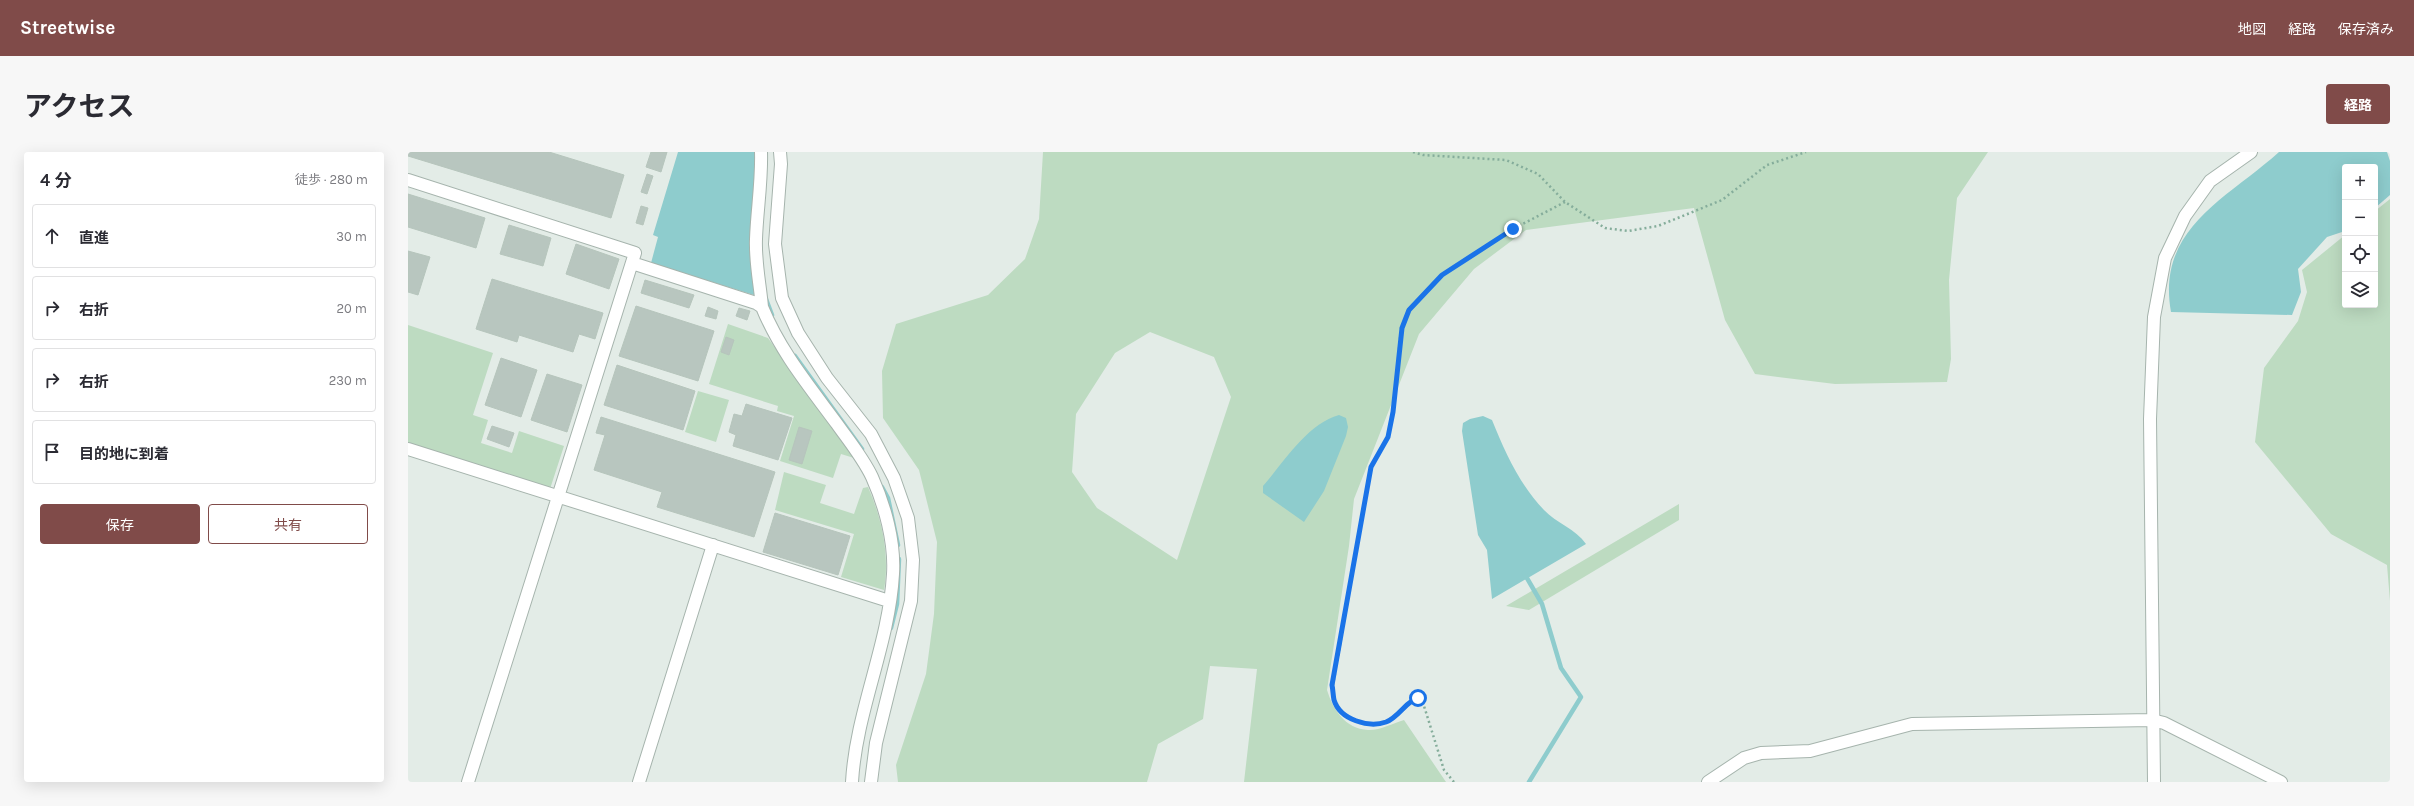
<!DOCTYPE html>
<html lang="ja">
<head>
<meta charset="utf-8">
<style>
  :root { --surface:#fff; --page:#f7f7f7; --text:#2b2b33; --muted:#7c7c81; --line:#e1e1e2; --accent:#804b49 }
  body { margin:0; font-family:Karla,"Noto Sans JP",sans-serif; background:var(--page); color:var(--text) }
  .controls { position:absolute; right:12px; top:12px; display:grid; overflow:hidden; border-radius:4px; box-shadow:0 4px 16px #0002 }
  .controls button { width:36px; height:36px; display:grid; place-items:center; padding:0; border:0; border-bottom:1px solid var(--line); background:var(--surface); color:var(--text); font:20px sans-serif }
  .stop { position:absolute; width:12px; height:12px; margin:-9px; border:3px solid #1a73e8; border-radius:50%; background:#fff }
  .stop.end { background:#1a73e8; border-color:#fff; box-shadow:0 1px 4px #0008 }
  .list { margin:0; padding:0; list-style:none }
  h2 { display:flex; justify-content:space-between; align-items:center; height:52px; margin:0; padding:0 16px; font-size:17px }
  h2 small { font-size:13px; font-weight:400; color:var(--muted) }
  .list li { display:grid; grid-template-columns:26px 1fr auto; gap:12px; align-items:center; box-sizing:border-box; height:64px; margin:0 8px 8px; padding:0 8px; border:1px solid var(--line); border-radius:4px }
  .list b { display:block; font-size:15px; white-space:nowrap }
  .list em { font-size:13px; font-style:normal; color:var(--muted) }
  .actions { display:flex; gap:8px; padding:12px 16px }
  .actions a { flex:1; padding:9px 0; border:1px solid var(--accent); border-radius:4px; text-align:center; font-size:14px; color:var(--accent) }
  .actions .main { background:var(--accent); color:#fff }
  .icon { flex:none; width:22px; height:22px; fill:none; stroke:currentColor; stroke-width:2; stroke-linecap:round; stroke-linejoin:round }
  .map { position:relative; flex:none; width:1982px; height:630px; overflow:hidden; border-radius:4px }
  header { display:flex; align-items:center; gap:24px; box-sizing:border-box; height:56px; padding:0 20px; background:var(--accent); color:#fff }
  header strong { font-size:19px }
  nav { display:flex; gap:22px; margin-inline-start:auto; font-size:14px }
  .intro { display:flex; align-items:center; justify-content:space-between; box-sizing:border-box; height:96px; padding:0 24px }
  h1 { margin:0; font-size:28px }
  .button { padding:10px 18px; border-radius:4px; background:var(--accent); color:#fff; font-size:14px; font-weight:700 }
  main { display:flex; gap:24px; padding:0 24px }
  aside { flex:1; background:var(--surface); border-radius:4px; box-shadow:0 4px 16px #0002 }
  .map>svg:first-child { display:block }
</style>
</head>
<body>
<header>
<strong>Streetwise</strong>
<nav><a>地図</a><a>経路</a><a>保存済み</a></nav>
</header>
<div class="intro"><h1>アクセス</h1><a class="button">経路</a></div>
<main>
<aside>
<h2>4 分<small>徒歩 · 280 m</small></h2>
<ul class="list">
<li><svg class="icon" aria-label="ahead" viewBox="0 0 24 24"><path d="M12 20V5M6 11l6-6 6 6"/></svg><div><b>直進</b></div><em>30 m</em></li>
<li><svg class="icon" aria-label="right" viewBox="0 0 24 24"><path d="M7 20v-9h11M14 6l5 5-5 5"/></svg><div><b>右折</b></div><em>20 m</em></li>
<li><svg class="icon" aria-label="right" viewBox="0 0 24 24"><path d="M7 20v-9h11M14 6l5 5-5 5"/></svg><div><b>右折</b></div><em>230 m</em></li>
<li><svg class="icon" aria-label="arrive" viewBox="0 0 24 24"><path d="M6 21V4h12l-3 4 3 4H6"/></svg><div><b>目的地に到着</b></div></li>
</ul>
<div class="actions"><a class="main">保存</a><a>共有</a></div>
</aside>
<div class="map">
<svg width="1982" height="630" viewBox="0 0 1982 630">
  <rect width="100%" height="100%" fill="#e3ece7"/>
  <path fill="#bddbc1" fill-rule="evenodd" d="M635 0H1580L1549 46 1541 128 1543 207 1539 230 1427 232 1347 222 1317 168 1286 56 1118 78 1066 117 1011 182 946 347 941 394 919 538C925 557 937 577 960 578 970 579 986 571 996 568L1038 630H836L849 517 802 514 795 567 750 592 739 630H490L488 613 518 522 526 462 529 390 511 318 475 266 474 219 488 172 580 143 617 107 631 67ZM742 180 806 205 823 245 769 408 689 356 664 320 668 262 707 201Z
    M1982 47V449L1979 413 1923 382 1847 290 1856 216 1890 169 1899 140 1894 118 1937 83V153H1967V59Z
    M320 172 360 186 446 306 433 302 425 326 372 309 386 264 369 259 370 254 301 232Z
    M0 173 85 201 65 263 80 268 73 291 104 301 111 279 156 294 142 337 0 292Z
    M290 239 321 248 308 290 277 280Z
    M376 320 418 333 412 351 446 362 455 336 460 335C474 367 482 403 476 438L433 425 446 382 367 358Z
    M1271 352V368L1121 458 1098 454Z"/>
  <path fill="#8ecccd" d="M270 0H349V144L243 111 250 85 245 83Z
    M1871 0H1979L1982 9V43L1967 56V15H1937V79L1919 85 1890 117 1893 140 1884 163 1763 160C1748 76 1819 47 1871 0Z
    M931 263 938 266 940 275 938 284 916 339 896 370 855 341V334C876 310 899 272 931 263Z
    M1075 264 1084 268C1097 300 1111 332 1136 358 1148 371 1168 377 1178 392L1084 447 1079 398 1070 383 1054 279 1055 271 1062 267Z"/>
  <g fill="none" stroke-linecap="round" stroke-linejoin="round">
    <path stroke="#8ecccd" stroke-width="4.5" d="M358 147 364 163
      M387 204 454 297
      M474 335 480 346 490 393
      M1116 421 1134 452 1153 516 1173 545 1121 630
      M483 476 489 452 491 407"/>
  </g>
  <path fill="#b8c6bf" stroke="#b6c5bc" d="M0 0H141L216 23 203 66 0 4Z
    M243 0H259L253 20 238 15Z
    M239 22 245 24 239 42 233 40Z
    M0 42 77 66 68 96 0 75Z
    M233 54 240 56 235 73 228 71Z
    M101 73 143 86 135 114 92 102Z
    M168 92 211 107 201 137 158 122Z
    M0 99 22 105 10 143 0 140Z
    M84 127 195 161 187 187 171 182 165 200 111 183 109 190 68 177Z
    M237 128 286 143 281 156 233 141Z
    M228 154 306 179 290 229 211 204Z
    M300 155 310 159 308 167 297 164Z
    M331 156 342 159 339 168 328 164Z
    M318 185 326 188 321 203 313 200Z
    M93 206 129 218 113 265 77 253Z
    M209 213 287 239 275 278 196 253Z
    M139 222 174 233 159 280 123 268Z
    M338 252 384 266 370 308 325 294 328 283 321 280 326 262 334 264Z
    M193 265 367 320 346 385 249 355 254 340 186 318 197 283 188 281Z
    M84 274 106 281 101 295 79 287Z
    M391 275 404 279 394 312 381 308Z
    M367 361 442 384 430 423 355 400Z"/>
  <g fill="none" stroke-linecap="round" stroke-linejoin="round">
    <g stroke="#a6b4ad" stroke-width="14">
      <path id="minor" d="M353 0C354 29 349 58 348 87 347 110 352 132 354 155
        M372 0 373 12 367 92 374 146 390 181 419 226 463 282 486 326 500 366 505 408 503 449 468 591 463 630
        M0 28 227 101 60 630
        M224 111 348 151 354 155C372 199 401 234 429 272 441 289 455 306 464 325 477 354 487 390 485 422 481 493 448 559 444 630
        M0 297 481 449
        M231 630 305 393
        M1300 630 1336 606 1353 601 1402 599 1504 572 1744 568 1756 571 1873 630
        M1746 630 1742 267 1746 165 1757 106 1777 64 1802 29 1843 0"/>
    </g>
    <path stroke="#85ad9b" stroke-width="2.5" stroke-dasharray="2 3" stroke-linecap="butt" d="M1005 0 1015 3 1098 8 1130 22 1157 50 1197 76 1220 79 1250 74 1314 48 1359 13 1398 0
      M1046 630 1036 618 1016 554 1010 546C998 548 991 565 979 570 961 576 932 568 926 548 925 543 925 538 925 533L963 315 980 285 985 260 993 176 1001 158 1034 123 1105 77 1157 50"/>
    <use href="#minor" stroke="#fff" stroke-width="12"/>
  </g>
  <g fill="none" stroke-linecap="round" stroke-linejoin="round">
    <path stroke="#1a73e8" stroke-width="5" d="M1010 546C998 549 991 565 978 570 961 576 932 568 926 548 925 543 925 538 924 533L963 315 980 285 985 260 994 176 1001 158 1034 123 1105 77"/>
  </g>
</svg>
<div class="controls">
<button>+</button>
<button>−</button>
<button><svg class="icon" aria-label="locate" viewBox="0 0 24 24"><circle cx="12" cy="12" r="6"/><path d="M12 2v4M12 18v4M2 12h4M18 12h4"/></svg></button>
<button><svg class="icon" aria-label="layers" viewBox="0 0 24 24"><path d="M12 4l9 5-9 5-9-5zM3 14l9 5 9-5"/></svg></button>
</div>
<div class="stop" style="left:1010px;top:546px"></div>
<div class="stop end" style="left:1105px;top:77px"></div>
</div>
</main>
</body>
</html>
